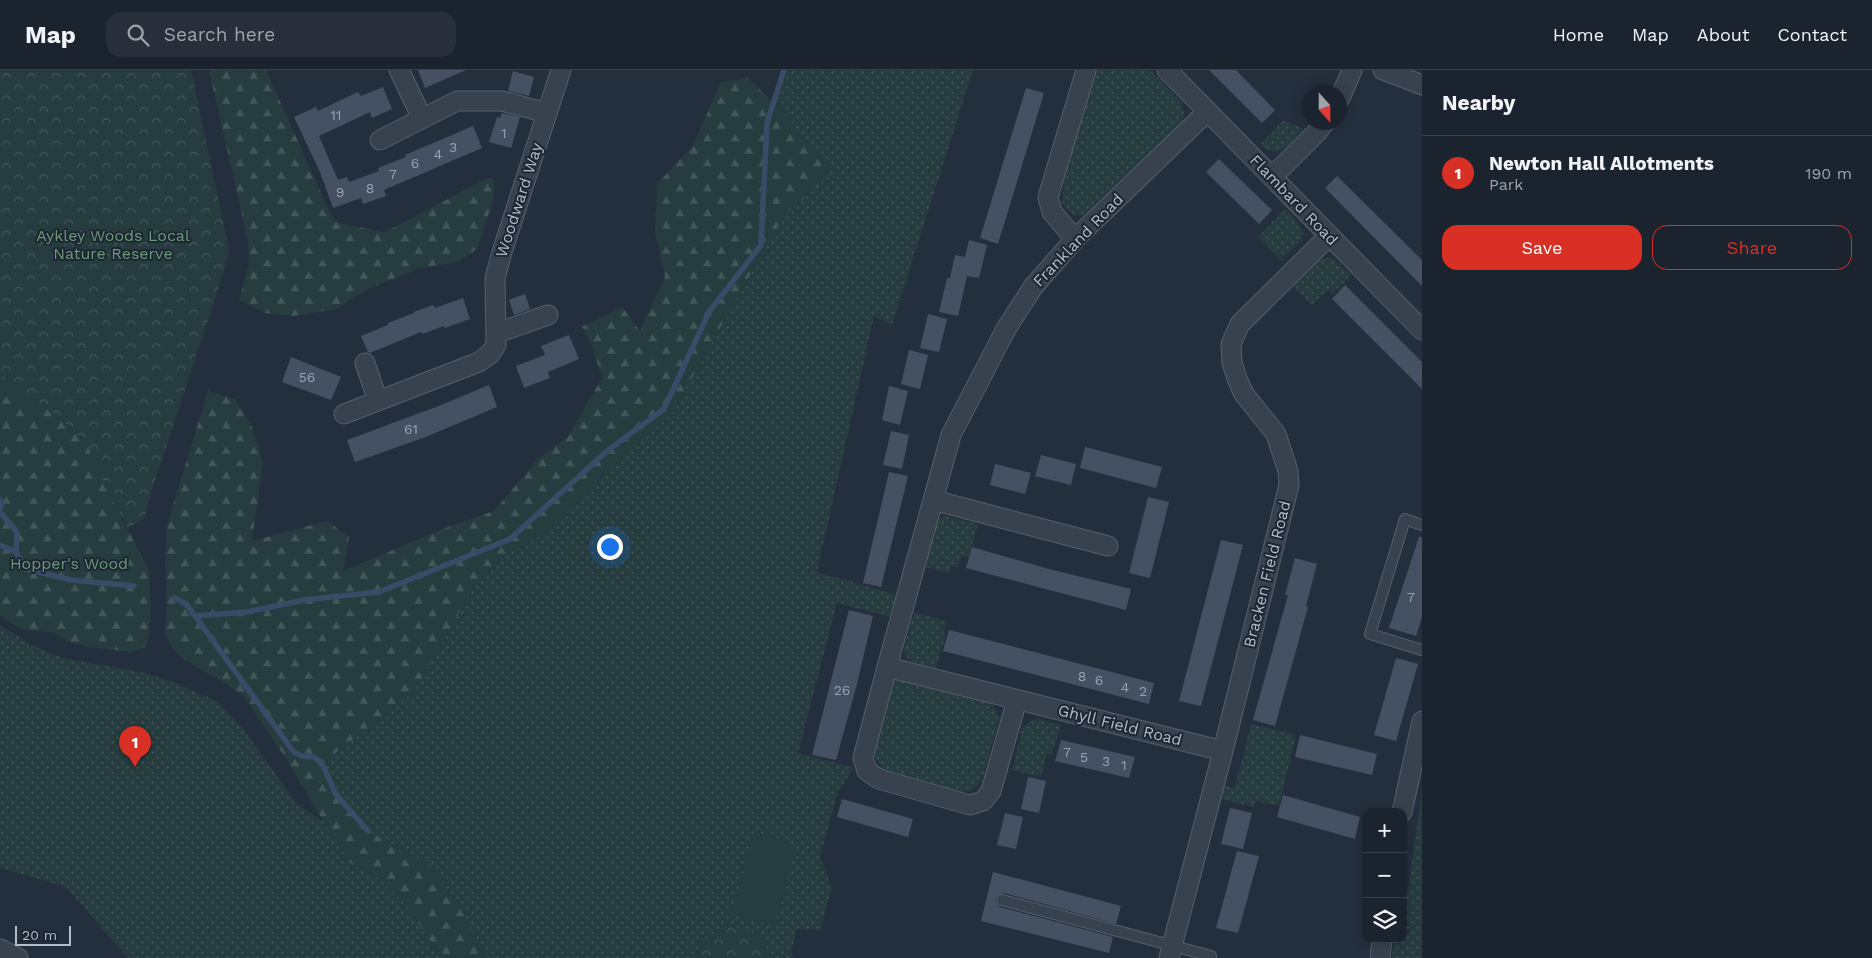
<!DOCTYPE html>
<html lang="en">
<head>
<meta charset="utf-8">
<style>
  :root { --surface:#1b232e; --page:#282f3a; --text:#f1f3f6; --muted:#a0a4aa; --line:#39404a; --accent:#d93025 }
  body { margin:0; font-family:"Work Sans",sans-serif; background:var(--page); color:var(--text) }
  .controls { position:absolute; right:15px; bottom:15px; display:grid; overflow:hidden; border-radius:10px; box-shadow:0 2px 12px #0003 }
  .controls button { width:45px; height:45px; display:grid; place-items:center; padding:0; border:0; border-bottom:1px solid var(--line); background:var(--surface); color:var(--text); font:25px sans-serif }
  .compass { position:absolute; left:1302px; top:15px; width:45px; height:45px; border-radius:50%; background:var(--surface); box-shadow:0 2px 12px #0003; rotate:159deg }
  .scale { position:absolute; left:15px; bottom:12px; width:56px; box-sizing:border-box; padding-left:5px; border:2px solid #b4bcc9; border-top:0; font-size:14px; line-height:18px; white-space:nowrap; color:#b4bcc9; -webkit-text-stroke:4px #1d2633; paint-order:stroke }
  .you { position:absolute; left:609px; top:476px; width:18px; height:18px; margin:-12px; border:4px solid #fff; border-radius:50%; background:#1a73e8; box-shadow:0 0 0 8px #1a73e833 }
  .badge { display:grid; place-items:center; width:32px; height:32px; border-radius:50%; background:var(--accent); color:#fff; font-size:16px; font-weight:700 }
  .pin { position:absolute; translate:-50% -41px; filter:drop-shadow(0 1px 2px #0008) }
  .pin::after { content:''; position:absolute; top:26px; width:18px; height:15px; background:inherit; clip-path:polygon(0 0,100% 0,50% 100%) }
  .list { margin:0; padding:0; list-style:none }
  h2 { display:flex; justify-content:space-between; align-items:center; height:65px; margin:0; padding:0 20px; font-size:21px }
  h2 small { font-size:16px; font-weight:400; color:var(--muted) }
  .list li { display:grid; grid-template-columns:32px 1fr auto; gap:15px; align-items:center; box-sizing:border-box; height:75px; padding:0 20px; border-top:1px solid var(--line) }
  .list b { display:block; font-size:19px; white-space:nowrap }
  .list p { margin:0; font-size:16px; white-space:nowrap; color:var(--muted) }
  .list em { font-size:16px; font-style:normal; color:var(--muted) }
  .actions { display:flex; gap:10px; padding:15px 20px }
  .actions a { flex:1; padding:11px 0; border:1px solid var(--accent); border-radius:15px; text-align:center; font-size:18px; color:var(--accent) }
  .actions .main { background:var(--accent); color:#fff }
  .icon { flex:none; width:28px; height:28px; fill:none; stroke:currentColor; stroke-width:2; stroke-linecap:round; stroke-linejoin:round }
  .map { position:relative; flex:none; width:1422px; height:888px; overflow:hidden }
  header { display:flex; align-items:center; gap:30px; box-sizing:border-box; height:70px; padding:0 25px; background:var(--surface); border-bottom:1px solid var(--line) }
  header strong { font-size:24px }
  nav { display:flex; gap:28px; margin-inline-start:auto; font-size:18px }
  .search { width:350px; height:45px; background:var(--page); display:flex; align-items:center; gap:12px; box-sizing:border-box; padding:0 18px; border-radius:15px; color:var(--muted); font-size:19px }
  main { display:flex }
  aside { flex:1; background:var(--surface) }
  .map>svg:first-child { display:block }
</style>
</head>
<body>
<header>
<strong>Map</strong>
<div class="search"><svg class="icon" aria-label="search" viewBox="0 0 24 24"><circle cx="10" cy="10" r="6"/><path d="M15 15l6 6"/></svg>Search here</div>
<nav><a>Home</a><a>Map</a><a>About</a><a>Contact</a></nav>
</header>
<main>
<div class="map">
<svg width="1422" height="888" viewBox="0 0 1422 888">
  <defs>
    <pattern id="grass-dots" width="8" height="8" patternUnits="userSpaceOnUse" patternTransform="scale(1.25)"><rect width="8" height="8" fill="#263c3f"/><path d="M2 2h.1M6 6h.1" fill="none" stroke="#435659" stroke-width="1.8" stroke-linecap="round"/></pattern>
    <pattern id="forest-firs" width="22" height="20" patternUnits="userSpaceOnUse" patternTransform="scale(1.25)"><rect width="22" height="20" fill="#263c3f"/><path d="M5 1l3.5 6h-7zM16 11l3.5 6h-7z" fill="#435659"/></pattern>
    <pattern id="park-crowns" width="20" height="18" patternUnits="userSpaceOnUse" patternTransform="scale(1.25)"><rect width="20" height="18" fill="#263c3f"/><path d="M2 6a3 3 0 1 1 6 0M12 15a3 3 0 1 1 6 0" fill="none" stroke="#435659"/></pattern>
  </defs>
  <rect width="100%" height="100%" fill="#242f3e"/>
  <path fill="url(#grass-dots)" d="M784 0H973L892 255 874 246 817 502 897 525 890 547 837 533 798 683 854 698 838 722 820 786 832 818 820 860 797 859 791 882 794 888H770L771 886 700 872 696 888H488L477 875 466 846 430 795 368 761 335 723 322 693 413 623 471 522 505 484 542 465 672 343 783 147 834 101 806 71 786 44 774 32Z
    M1096 0H1150L1182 33 1184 43 1182 52 1170 64 1085 143 1081 146H1074L1062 133 1065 102Z
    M1284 50 1303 59C1289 74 1281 91 1260 75Z
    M1285 139C1311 165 1307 166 1281 190L1258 167Z
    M1320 188H1333L1351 205 1333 223 1329 219 1312 235 1291 215Z
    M944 446 978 454 969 487 961 486 958 497 951 496 950 503 926 497 937 453 939 449Z
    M914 542 946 551 943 563 946 564 936 598 912 592 905 585 904 579Z
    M0 555 31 575 63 588 145 603 176 613 218 632 244 660 297 734 324 752 350 793 376 806 409 838 435 879 446 888H128L66 817 0 798Z
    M894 609H905L989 631 996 640 999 649 981 712 970 721 956 722 884 700 876 689 872 676 890 611Z
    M1037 649 1061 655 1052 684H1047L1041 707 1012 700 1022 658 1030 651Z
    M1251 654 1296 665 1279 736 1256 731 1254 737 1218 728 1222 715 1235 718Z
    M1422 721V888H1392L1394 869H1403V821H1408Z"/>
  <path fill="url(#forest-firs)" d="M209 0H266L330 143 337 153 385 162 488 108 495 110 493 131 477 179 457 192 421 198 370 218 336 239 294 246 265 243 239 230 249 194 248 171Z
    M748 8 786 44 806 71 835 100 783 147 672 343 542 465 505 484 471 522 413 623 322 693 335 723 368 761 430 795 466 846 477 875 488 888H446L435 879 409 838 376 806 350 793 324 752 285 687 245 628 225 613 183 589 174 580 165 562 167 535 165 492 167 455 208 321 235 329 252 357 263 392 252 471 327 451 349 467 343 501 445 458 494 441 538 389 568 367 602 308 592 276 582 257 622 237 640 261 665 207 655 162 657 114 693 76 721 12Z
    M0 261 2 304 20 330 50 340 86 372 104 414 149 500 151 540 149 563 146 577 131 582 90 577 66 571 56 563 21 559 0 546Z"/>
  <path fill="url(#park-crowns)" d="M0 0H191L229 179 224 201 152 420 144 449 128 458 104 414 86 372 50 340 20 330 2 304 0 261Z
    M727 856 758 861 771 886 770 888H696L700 872Z"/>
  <path fill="#263c3f" d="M753 763 796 775 775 856 732 844Z"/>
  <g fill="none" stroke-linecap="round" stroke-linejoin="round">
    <path stroke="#394c67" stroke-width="5.5" d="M0 430 2 433 0 438
      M0 442 17 462 16 482
      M0 475 16 482 26 499 71 510 134 516
      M175 528 186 534 195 546 247 542 304 530 379 522 510 469 607 381 664 339 709 242 761 175 767 53 784 0
      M195 546 293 681 301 686 314 687 322 693 335 723 368 761"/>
  </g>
  <path fill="#455162" d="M418 0H466L425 18Z
    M1209 0H1236L1275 40 1262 53Z
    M513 1 534 7 529 26 508 21Z
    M383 17 392 39 372 48 370 42 319 66 338 110 347 107 349 112 379 101 378 98 406 87 405 85 473 56 482 78 384 120 386 126 363 134 361 128 333 138 320 102 294 47 316 37 318 41 358 22 361 26Z
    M1026 18 1044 23 998 174 980 168Z
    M502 43 520 47 511 78 489 72 497 47 500 48Z
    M1219 89 1272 140 1259 154 1206 102Z
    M1337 106 1422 190V216L1325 118Z
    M969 170 987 175 979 208 967 206 958 246 939 242 947 208H950L955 185 965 187Z
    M1345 215 1422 292V319L1332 229Z
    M525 224 530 239 514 245 509 230Z
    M463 228 470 249 445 258 444 256 422 264 421 262 370 283 368 282 361 266 388 255V253L414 243V242L433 235 435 238Z
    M928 244 947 249 939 282 920 278Z
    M569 265 579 289 548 302 550 308 524 318 516 296 545 285 541 276Z
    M909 280 928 285 920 319 901 314Z
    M291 287 341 307 331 330 282 312Z
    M489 315 497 337 423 368 355 392 347 370 436 337Z
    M889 316 908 321 900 355 882 350Z
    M891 361 909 365 902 399 883 395Z
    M1085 377 1162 397 1156 418 1080 398Z
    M1041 385 1076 394 1071 415 1035 406Z
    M995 394 1031 403 1025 424 990 415Z
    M889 402 908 406 881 517 863 513Z
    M1148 427 1169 432 1150 508 1129 503Z
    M1419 467H1422V547L1416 566 1389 558Z
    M1221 470 1243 475 1201 636 1179 631Z
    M972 477 1049 499 1131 519 1126 540 966 498Z
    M1295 488 1317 494 1306 536 1308 537 1275 656 1253 650 1288 525H1285Z
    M849 540 873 546 857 614 836 690 812 685Z
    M949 560 1154 613 1149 634 943 581Z
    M1396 588 1418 594 1396 671 1374 665Z
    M1300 665 1377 684 1372 705 1295 687Z
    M1061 670 1135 687 1129 708 1055 691Z
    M1028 707 1046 711 1039 743 1021 739Z
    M1283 725 1360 747 1355 769 1277 747Z
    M842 729 913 749 908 767 837 747Z
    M1230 738 1252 743 1243 779 1221 774Z
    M1005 743 1023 747 1016 779 997 775Z
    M1237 781 1259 786 1238 863 1216 858Z
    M993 802 1121 836 1116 854 1004 823 998 825 995 829 997 834 1000 837 1113 867 1109 883 981 851Z"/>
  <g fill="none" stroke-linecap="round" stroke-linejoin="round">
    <g stroke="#565f6c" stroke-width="12">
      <path id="lane" d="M1422 455 1405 449 1370 564 1422 580
        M1002 830 1211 886"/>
    </g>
    <g stroke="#565f6c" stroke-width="21">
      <path id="street" d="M399 0 422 48
        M1167 0 1422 260
        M1383 0 1422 15
        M1340 28 1352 0
        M380 70 457 31H502L547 43
        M1272 107 1318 61 1325 52
        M1075 169 1052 142 1048 127 1086 0
        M497 263 548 245
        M365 293 378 331
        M344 344 479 292 490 284 496 275 495 208 502 182 561 0
        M933 430 1108 476
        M887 597 951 365 1006 259 1033 217 1075 169 1207 42
        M1017 630 991 721 983 731 970 735 879 709 867 701 863 688 887 597 1223 681
        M1402 742 1422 651
        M0 879 18 888
        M1169 888 1223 681 1289 415 1288 401 1276 364 1244 324 1238 311 1232 293 1231 274 1240 254 1329 166
        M1380 888 1382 869"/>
    </g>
    <use href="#lane" stroke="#38414e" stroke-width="10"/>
    <use href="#street" stroke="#38414e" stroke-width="19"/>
  </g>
  <g text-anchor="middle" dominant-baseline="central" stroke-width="4" stroke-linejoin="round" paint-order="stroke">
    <g font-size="14" fill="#98a1af">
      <text x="336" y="45">11</text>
      <text x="504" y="63">1</text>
      <text x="453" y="77">3</text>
      <text x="438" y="84">4</text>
      <text x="415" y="93">6</text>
      <text x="393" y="104">7</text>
      <text x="370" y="118">8</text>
      <text x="340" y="122">9</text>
      <text x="307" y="307">56</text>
      <text x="411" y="359">61</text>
      <text x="1411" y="527">7</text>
      <text x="1082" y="606">8</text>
      <text x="1099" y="610">6</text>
      <text x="1125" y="617">4</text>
      <text x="842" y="620">26</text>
      <text x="1143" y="621">2</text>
      <text x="1067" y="682">7</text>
      <text x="1084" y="687">5</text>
      <text x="1106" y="691">3</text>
      <text x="1124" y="695">1</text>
    </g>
    <g font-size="16" fill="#b4bcc9" stroke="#1d2633">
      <text transform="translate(519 130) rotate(-72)">Woodward Way</text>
      <text transform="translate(1294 130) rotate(46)">Flambard Road</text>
      <text transform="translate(1078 170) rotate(-46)">Frankland Road</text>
      <text transform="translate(1267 504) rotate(-76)">Bracken Field Road</text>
      <text transform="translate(1120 655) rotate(14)">Ghyll Field Road</text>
    </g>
    <g font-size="16" fill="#6b9a76" stroke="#1d2633">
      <text x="113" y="165">Aykley Woods Local<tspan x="113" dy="18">Nature Reserve</tspan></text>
      <text x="69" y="493">Hopper's Wood</text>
    </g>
  </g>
</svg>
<div class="controls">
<button>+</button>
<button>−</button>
<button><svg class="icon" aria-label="layers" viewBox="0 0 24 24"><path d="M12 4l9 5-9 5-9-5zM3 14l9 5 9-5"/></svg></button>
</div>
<svg class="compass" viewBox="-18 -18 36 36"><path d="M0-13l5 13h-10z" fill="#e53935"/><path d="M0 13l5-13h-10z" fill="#a0a4aa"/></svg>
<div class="scale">20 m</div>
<div class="you"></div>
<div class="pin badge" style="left:135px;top:697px">1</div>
</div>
<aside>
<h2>Nearby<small></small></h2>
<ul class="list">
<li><span class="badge">1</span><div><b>Newton Hall Allotments</b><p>Park</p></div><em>190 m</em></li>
</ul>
<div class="actions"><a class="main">Save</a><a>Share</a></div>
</aside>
</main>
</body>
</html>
